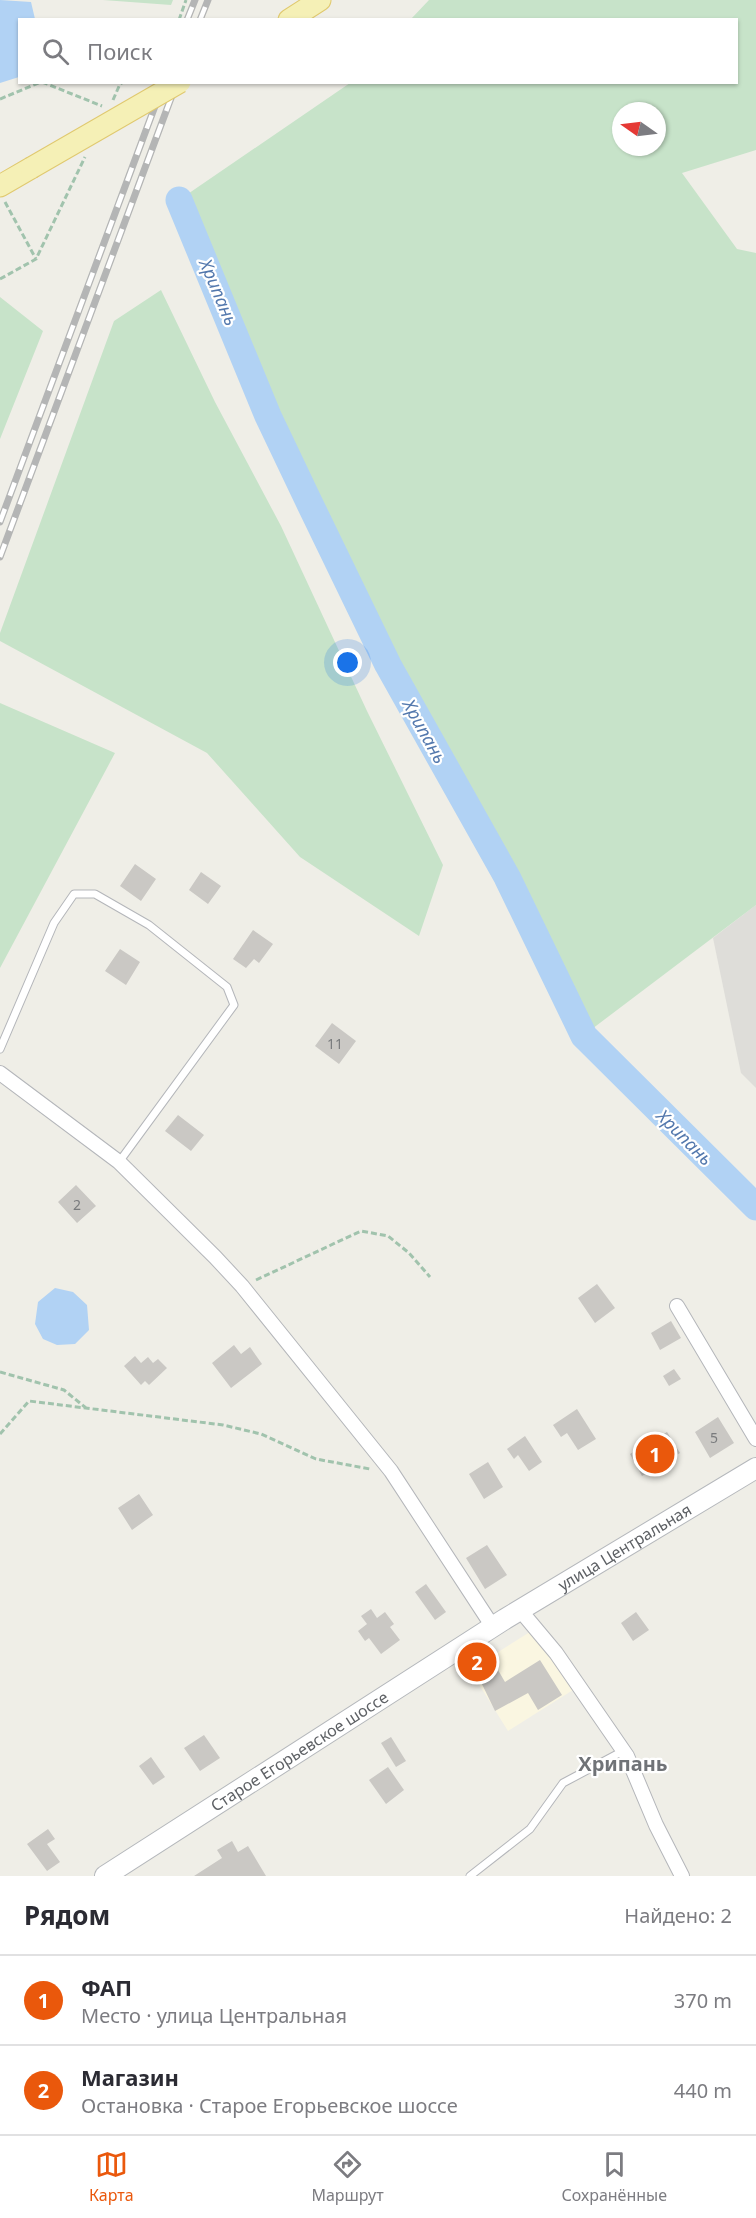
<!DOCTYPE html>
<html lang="ru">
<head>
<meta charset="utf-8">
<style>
  :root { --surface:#fff; --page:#f7f7f7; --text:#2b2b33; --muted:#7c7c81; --line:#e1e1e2; --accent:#ea580c }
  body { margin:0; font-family:"Noto Sans",sans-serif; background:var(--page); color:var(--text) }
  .compass { position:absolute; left:612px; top:102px; width:54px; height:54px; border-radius:50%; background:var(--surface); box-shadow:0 2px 4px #0004; rotate:284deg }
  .you { position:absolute; left:348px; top:663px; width:21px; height:21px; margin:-15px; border:4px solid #fff; border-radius:50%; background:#1a73e8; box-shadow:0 0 0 9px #1a73e833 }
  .badge { display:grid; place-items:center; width:39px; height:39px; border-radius:50%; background:var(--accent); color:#fff; font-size:20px; font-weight:700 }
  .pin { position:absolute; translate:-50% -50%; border:3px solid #fff; box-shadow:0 2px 6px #0006 }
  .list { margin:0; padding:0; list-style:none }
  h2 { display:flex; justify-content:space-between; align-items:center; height:78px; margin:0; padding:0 24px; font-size:26px }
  h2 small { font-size:20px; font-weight:400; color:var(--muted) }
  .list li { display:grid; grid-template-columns:39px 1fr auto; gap:18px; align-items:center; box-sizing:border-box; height:90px; padding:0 24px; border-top:2px solid var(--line) }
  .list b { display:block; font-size:22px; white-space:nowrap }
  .list p { margin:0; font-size:20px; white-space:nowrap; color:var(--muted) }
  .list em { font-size:20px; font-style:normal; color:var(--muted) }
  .icon { flex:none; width:33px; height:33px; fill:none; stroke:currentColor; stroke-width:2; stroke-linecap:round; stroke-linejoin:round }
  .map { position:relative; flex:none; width:756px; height:1876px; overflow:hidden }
  .search { position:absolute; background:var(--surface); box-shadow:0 2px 4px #0004; left:18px; right:18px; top:18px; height:66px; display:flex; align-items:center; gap:15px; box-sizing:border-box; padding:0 21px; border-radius:0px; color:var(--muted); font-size:22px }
  .sheet { height:258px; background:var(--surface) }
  nav { display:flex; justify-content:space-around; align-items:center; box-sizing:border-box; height:84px; border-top:2px solid var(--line); background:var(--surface); font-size:16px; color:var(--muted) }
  nav a { display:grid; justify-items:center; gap:3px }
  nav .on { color:var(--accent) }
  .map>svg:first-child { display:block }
</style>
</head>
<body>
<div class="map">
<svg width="756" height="1876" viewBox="0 0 756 1876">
  <rect width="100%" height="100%" fill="#efeee7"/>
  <path fill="#faf6e1" d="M533 1630 573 1690 508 1731 470 1670Z"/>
  <path fill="#deddd9" d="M756 905V1088L741 1073 713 938Z"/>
  <path fill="#c7e3c9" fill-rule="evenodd" d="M103 0H173L171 5Z
    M429 0H756V150L682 173 737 249 756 253V905L584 1035 507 877 388 665 309 502 268 416 179 200 350 83 736 82V20L411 19ZM621 111H657V147H621Z
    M161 290 215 402 281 526 367 711 443 865 419 936 300 857 207 753 0 641V633L114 321Z
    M0 297 43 331 0 439Z
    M0 703 115 753 0 968Z"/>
  <path fill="#b1d2f4" d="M0 0 31 2 35 19 20 20 19 77 0 83Z
    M55 1288 73 1292 87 1305 89 1330 75 1344 57 1345 43 1339 35 1324 38 1302Z"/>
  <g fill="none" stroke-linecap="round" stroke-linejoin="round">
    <path stroke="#b1d2f4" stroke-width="27" d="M179 200 268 416 309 502 388 665 507 877 584 1036 756 1207"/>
  </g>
  <path fill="#cac8c4" d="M135 864 156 879 141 901 120 886Z
    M201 872 221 886 208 904 189 890Z
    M253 930 273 944 259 963 254 959 246 968 233 959Z
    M120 949 140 962 126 985 105 971Z
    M332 1023 356 1041 339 1064 315 1046Z
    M178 1115 204 1135 191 1151 165 1131Z
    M76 1185 96 1206 77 1223 58 1202Z
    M597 1284 615 1308 595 1323 578 1298Z
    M671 1321 681 1338 660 1350 651 1333Z
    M234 1345 241 1354 250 1347 262 1364 231 1388 212 1363Z
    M135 1356 141 1363 148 1357 153 1363 158 1359 167 1368 149 1385 145 1381 141 1385 124 1366Z
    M674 1369 681 1379 669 1386 663 1376Z
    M577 1409 596 1439 578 1450 567 1433 561 1437 553 1425Z
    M718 1417 734 1443 710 1458 695 1432Z
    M667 1432 680 1453 642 1476 630 1454Z
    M525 1436 542 1462 529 1471 518 1455 514 1459 507 1449Z
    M488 1462 503 1487 484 1499 469 1474Z
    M139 1494 153 1515 132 1530 118 1508Z
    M487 1545 507 1575 485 1589 466 1558Z
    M426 1584 446 1612 435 1620 415 1592Z
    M371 1609 377 1618 385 1612 394 1624 390 1627 400 1640 381 1654 369 1638 365 1641 358 1631 367 1624 361 1616Z
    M636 1612 649 1630 633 1641 621 1623Z
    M540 1660 562 1695 538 1710 528 1693 495 1711 480 1680 498 1670 505 1682Z
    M204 1735 220 1758 200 1771 184 1748Z
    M391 1737 406 1761 396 1767 381 1743Z
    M151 1757 165 1777 153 1785 139 1766Z
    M388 1767 404 1790 386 1804 369 1780Z
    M48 1829 55 1839 47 1844 60 1862 47 1871 27 1844Z
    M232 1841 238 1852 248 1846 266 1876H194L222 1858 217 1850Z"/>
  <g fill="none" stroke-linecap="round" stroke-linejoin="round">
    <g stroke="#b4b6ba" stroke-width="9">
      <path id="service" d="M0 1049 54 923 74 894H95L149 925 227 987 234 1005 119 1162
        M470 1876 530 1829 563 1783 623 1751"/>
    </g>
    <g stroke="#b4b6ba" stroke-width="16">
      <path id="minor" d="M0 1073 119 1162 215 1257 242 1286 391 1471 493 1627
        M677 1306 756 1439
        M520 1610 556 1653 627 1756 656 1825 682 1876"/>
    </g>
    <g stroke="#b5b8bc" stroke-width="22">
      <g id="secondary">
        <path id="s1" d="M105 1876 505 1619 756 1468"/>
      </g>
    </g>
    <g stroke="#e0c96f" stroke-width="23">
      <path id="primary" d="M289 20 320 0
        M0 186 31 168"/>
    </g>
    <path stroke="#a1c3ad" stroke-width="3" stroke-dasharray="6 3" stroke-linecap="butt" d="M179 20 186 0
      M42 82 102 106
      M0 99 41 82
      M113 100 120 84 124 82
      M5 202 36 259
      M0 279 36 259 85 157
      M256 1280 361 1231 388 1236 409 1253 430 1277
      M0 1372 64 1390 86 1408
      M0 1434 29 1401 223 1425 261 1434 316 1459 370 1469"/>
    <use href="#service" stroke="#fff" stroke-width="7"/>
    <use href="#minor" stroke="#fff" stroke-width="14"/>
    <use href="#secondary" stroke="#fff" stroke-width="20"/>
    <use href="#primary" stroke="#f5f0b6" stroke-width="21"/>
    <g stroke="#b4b5b5" stroke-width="7">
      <path id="rail" d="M187 20 195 0
        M200 20 208 0
        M0 522 164 82
        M0 557 177 82"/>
    </g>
    <use href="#rail" stroke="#fff" stroke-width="4.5" stroke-dasharray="14" stroke-linecap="butt"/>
    <g stroke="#e0c96f" stroke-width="23" stroke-linecap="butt">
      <path id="primary-bridge" d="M31 168 180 82"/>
    </g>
    <use href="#primary-bridge" stroke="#f5f0b6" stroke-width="21"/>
  </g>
  <g text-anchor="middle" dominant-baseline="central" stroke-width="4.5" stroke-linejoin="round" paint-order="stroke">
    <g font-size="14" fill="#797b7d">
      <text x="335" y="1043">11</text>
      <text x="77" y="1204">2</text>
      <text x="714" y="1437">5</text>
    </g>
    <g font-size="16" fill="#5e6165" stroke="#fff">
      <text stroke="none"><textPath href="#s1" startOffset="615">улица Центральная</textPath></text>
      <text stroke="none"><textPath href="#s1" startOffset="231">Старое Егорьевское шоссе</textPath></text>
    </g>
    <g font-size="18" font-style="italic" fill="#5378ad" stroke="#fff">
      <text transform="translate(219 292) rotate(67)">Хрипань</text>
      <text transform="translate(425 731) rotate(61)">Хрипань</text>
      <text transform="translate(685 1137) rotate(45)">Хрипань</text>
    </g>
    <g font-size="20" font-weight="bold" fill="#707377" stroke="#fff">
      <text x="623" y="1763">Хрипань</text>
    </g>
  </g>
</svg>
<svg class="compass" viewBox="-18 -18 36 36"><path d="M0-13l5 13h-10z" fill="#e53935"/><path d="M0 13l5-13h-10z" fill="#7c7c81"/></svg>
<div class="you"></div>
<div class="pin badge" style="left:655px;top:1454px">1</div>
<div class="pin badge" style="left:477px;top:1662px">2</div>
<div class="search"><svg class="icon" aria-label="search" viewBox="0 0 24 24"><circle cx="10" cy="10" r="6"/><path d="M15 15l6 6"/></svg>Поиск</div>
</div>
<section class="sheet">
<h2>Рядом<small>Найдено: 2</small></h2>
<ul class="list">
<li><span class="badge">1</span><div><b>ФАП</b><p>Место · улица Центральная</p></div><em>370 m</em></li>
<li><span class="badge">2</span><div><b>Магазин</b><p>Остановка · Старое Егорьевское шоссе</p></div><em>440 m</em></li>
</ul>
</section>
<nav>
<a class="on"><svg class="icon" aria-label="map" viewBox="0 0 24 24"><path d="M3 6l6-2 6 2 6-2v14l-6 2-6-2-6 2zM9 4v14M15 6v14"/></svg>Карта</a>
<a><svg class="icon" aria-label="directions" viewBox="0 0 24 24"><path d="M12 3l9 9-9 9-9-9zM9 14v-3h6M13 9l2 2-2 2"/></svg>Маршрут</a>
<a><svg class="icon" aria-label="saved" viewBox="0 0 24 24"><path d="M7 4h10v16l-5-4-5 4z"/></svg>Сохранённые</a>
</nav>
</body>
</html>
